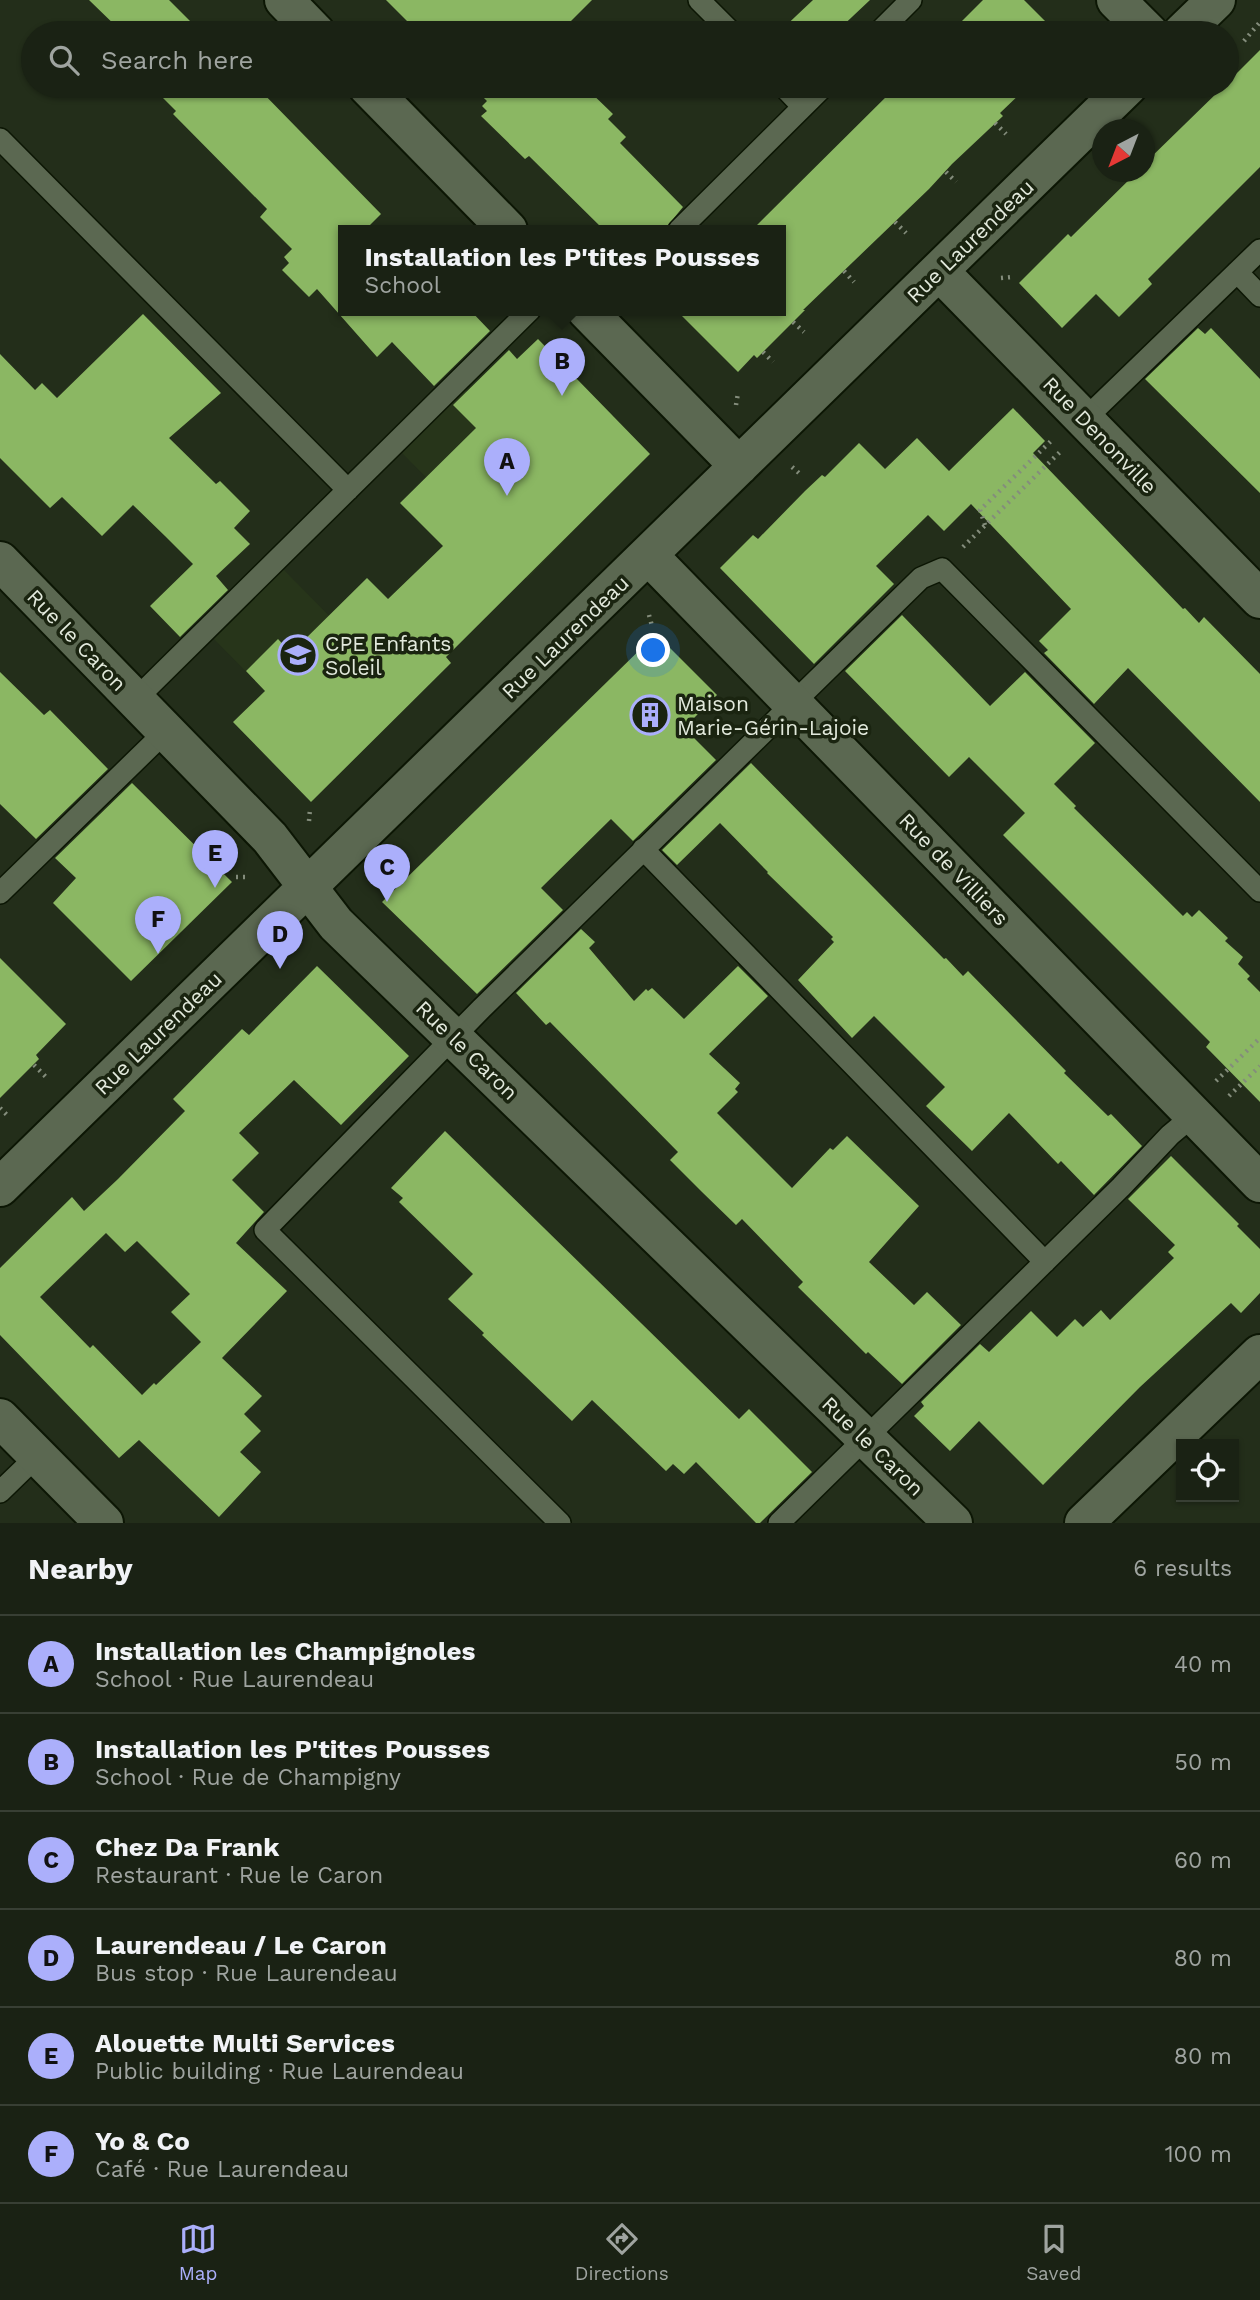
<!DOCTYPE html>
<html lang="en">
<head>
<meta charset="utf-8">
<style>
  :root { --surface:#1a2214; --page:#272f22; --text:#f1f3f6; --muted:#9fa4a0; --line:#383f34; --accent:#abaffb }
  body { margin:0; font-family:"Work Sans",sans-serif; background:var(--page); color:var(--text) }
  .controls { position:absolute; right:21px; bottom:21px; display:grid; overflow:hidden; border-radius:0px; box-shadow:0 2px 5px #0004 }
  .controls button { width:63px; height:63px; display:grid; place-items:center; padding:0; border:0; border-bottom:2px solid var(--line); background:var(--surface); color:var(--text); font:35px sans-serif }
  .compass { position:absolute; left:1092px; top:119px; width:63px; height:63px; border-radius:50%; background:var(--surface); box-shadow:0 2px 5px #0004; rotate:222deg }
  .you { position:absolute; left:654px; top:651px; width:24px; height:24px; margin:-18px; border:5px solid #fff; border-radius:50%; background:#1a73e8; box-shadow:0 0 0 10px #1a73e833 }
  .badge { display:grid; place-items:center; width:46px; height:46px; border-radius:50%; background:var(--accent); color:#111; font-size:23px; font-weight:700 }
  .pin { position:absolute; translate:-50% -58px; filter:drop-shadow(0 2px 4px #0008) }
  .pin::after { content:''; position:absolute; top:37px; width:24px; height:21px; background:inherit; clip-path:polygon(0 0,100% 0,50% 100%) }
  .popup { position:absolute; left:338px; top:225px; width:448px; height:91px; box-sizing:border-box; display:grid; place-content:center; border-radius:0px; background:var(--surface); filter:drop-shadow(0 2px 5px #0005); font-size:23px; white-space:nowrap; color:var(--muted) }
  .popup b { font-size:26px; color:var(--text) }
  .popup::after { content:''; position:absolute; left:50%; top:100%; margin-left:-14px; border:14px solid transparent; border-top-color:var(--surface) }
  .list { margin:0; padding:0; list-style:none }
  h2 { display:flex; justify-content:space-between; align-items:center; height:91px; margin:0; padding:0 28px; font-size:30px }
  h2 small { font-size:23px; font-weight:400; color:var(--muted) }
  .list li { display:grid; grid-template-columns:46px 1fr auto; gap:21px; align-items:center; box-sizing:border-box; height:98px; padding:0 28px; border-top:2px solid var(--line) }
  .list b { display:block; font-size:26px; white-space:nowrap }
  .list p { margin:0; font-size:23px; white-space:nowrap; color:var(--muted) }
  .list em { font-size:23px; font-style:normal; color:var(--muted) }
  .icon { flex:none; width:38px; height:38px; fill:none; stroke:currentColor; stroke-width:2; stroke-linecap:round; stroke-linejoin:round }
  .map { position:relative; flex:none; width:1260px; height:1523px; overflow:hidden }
  .search { position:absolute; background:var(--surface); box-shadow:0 2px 5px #0004; left:21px; right:21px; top:21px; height:77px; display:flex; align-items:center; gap:18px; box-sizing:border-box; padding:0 24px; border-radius:38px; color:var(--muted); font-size:26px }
  .sheet { height:679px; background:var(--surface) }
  nav { display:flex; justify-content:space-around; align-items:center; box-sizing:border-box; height:98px; border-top:2px solid var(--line); background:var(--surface); font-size:19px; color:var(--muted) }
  nav a { display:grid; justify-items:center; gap:4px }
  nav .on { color:var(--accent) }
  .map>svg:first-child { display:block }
</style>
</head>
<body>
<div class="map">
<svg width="1260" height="1523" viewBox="0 0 1260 1523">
  <rect width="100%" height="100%" fill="#232e1a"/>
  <path fill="#27351a" d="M465 390 588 516 527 579 402 453Z
    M283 569 413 701 343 770 213 638Z"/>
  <path fill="#8bb763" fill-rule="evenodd" d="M89 0H169L202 33H123Z
    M386 0H592L559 33H419Z
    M813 0H870L835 33H778Z
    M983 0H1024L1057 33H950Z
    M1260 50V167L1148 279 1152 284 1119 317 1096 294 1062 328 1019 283 1068 234 1071 237 1137 172H1144V164L1224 86H1227V83Z
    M151 86H256L381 214 365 230H343V310H470L490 331 434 386 392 342 377 357 317 289 309 297 282 270 289 263 284 257 292 249 260 217 267 209 173 114 176 111Z
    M472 86H584L613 114 608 119 626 137 620 143 683 207 664 230H604L529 156 525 159 481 116 487 111 482 106 487 101Z
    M897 86H1028L1000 113 1003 116 952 164 929 189 803 310H805L757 358 754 355 738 372 676 310H781V230H752Z
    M143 314 221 393 169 438 216 484 220 481 250 511 234 528 250 544 216 576 228 590 180 637 150 606 193 564 165 536 133 505 102 536 62 497 50 508 0 458V354L35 390 42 383 57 398Z
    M1198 328 1205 334 1211 328 1260 379V493L1145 379Z
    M538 339 650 454 446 657 451 663 311 802 233 722 265 691 246 671 278 639 291 653 367 578 388 599 443 546 400 503 476 428 453 405 509 350 517 359Z
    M1013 408 1045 441 1033 453 1183 609 1185 608 1199 623 1204 617 1260 674V802L1128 668 1094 704 1044 653 1048 650 1039 641 1071 609 971 504 944 531 928 515 876 566 894 584 814 664 720 568 753 535 758 539 805 491 822 475 825 477 859 443 885 469 917 438 949 471Z
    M902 615 990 706 1025 672 1095 743 1054 784 1076 806 1074 808 1183 916 1187 912 1192 917 1199 910 1228 938 1225 941 1243 957 1238 964 1250 976 1247 979 1260 992V1102L1206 1047 1210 1042 1003 835 1025 813 969 757 949 777 845 671Z
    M656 634 717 695 684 728 716 760 633 841 611 819 541 888 563 910 477 994 382 902Z
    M0 672 44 715 50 710 108 769 36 839 0 804Z
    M751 763 944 959 946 958 963 976 968 971 1066 1071 1064 1073 1108 1116 1111 1114 1142 1146 1094 1195 1061 1161 1058 1164 1009 1113 972 1151 926 1106 945 1087 874 1016 852 1038 798 980 834 942 831 939 833 937 767 873 768 872 720 823 677 865 662 850Z
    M132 783 232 882 131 981 53 903 76 878 55 858Z
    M581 929 595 942 589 948 634 1001 646 989 648 991 652 988 684 1019 738 966 768 996 709 1054 740 1083 735 1089 738 1092 717 1113 792 1188 830 1148 833 1150 847 1136 919 1206 869 1262 914 1305 927 1292 961 1325 902 1384 868 1352 866 1354 798 1287 803 1282 742 1219 736 1225 702 1192 670 1160 678 1152 550 1022 546 1025 516 993Z
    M0 958 66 1024 36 1055 39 1059 0 1098Z
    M317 966 409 1056 341 1125 294 1080 239 1133 259 1153 232 1180 264 1212 236 1243 287 1291 222 1358 262 1396 244 1414 261 1431 240 1452 261 1472 219 1517 139 1440 119 1458 0 1335V1268L72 1197 84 1211 118 1179 185 1111 173 1099 242 1029 249 1035ZM106 1233 125 1252 137 1241 190 1294 171 1312 201 1342 156 1385 154 1383 142 1395 93 1345 90 1348 40 1297Z
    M445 1131 739 1419 749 1409 812 1472 760 1523H756L696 1462 684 1474 673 1464 666 1471 592 1400 572 1421 482 1335 484 1333 448 1299 473 1274 399 1202 403 1198 391 1188Z
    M1171 1156 1239 1224 1237 1226 1260 1249V1293L1241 1313 1231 1303 1140 1387 1043 1485 979 1421 950 1451 914 1416 924 1406 921 1402 980 1344 989 1352 1031 1311 1057 1337 1075 1319 1083 1327 1101 1310 1110 1320 1174 1258 1168 1252 1175 1245 1128 1199Z"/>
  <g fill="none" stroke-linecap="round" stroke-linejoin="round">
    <g stroke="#0c1604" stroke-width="24">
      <path id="service" d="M699 0 732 33
        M878 33 911 0
        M783 86 803 107
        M0 139 348 490
        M679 230 824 86
        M1237 272 1260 296
        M1085 419 1260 250
        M135 700 530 310
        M643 849 1045 1262
        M0 893 166 731
        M0 1492 37 1456
        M560 1523 265 1230 481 1009 921 578 942 569 1260 891
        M779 1523 1121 1187 1170 1135 1194 1115"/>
    </g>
    <g stroke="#0c1604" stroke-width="42">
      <path id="minor" d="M284 0 316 33
        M1116 0 1149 33
        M1182 33 1216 0
        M367 86 508 230
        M939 271 1260 599
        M586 310 739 466
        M648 555 1260 1183
        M0 561 270 838 336 924 953 1523
        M0 1187 1128 86
        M0 1418 104 1523
        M1084 1523 1260 1354"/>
    </g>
    <path stroke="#848d7c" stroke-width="4.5" stroke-dasharray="2 5" stroke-linecap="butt" d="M1244 41 1260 22
      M995 123 1006 134
      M946 172 956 182
      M895 222 906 233
      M844 271 854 282
      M1001 278 1012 277
      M793 322 804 332
      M763 352 773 362
      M736 405 738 393
      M792 467 800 474
      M985 525 980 510 1051 441
      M963 547 1062 450
      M649 615 652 626
      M309 821 310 809
      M236 877H248
      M34 1065 46 1077
      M1216 1081 1260 1038
      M1229 1096 1260 1066
      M0 1108 7 1115"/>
    <use href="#service" stroke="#5b6851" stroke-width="21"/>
    <use href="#minor" stroke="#5b6851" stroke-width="38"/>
  </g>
  <defs>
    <g id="school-ring" transform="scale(2.0125)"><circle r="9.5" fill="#1a2410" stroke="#abaffb" stroke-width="1.5"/><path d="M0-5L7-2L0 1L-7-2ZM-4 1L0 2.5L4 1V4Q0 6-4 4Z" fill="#abaffb"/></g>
    <g id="building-ring" transform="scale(2.0125)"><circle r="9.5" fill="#1a2410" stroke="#abaffb" stroke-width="1.5"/><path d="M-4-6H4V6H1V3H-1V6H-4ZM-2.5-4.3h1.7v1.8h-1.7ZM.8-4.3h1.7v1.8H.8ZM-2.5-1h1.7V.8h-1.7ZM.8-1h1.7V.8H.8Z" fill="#abaffb"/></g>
  </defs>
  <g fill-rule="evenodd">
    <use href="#school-ring" x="298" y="655"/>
    <use href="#building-ring" x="650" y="715"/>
  </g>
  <g text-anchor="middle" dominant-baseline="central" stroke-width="7" stroke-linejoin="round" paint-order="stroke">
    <g font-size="21" fill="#e2e9dc" stroke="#1a2410">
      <text transform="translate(970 241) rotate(-44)">Rue Laurendeau</text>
      <text transform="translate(1100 435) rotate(46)">Rue Denonville</text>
      <text transform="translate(565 637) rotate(-44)">Rue Laurendeau</text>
      <text transform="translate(77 640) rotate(46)">Rue le Caron</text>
      <text transform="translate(954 869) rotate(46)">Rue de Villiers</text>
      <text transform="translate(158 1033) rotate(-44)">Rue Laurendeau</text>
      <text transform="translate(467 1050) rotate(44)">Rue le Caron</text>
      <text transform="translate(873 1446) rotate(44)">Rue le Caron</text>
    </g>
    <g font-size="21" fill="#e2e9dc" stroke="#1a2410" text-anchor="start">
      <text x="325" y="643">CPE Enfants<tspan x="325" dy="24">Soleil</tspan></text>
      <text x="677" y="703">Maison<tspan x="677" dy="24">Marie-Gérin-Lajoie</tspan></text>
    </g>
  </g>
</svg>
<div class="controls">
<button><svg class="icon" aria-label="locate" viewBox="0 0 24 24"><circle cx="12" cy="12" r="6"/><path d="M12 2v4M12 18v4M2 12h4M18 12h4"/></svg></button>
</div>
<svg class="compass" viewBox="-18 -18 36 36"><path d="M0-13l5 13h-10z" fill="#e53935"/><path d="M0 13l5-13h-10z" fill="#9fa4a0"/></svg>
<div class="you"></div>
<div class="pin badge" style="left:507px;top:496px">A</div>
<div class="pin badge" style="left:562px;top:396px">B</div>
<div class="popup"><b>Installation les P'tites Pousses</b>School</div>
<div class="pin badge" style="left:387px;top:902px">C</div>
<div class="pin badge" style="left:280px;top:969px">D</div>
<div class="pin badge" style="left:215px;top:888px">E</div>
<div class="pin badge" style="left:158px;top:954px">F</div>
<div class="search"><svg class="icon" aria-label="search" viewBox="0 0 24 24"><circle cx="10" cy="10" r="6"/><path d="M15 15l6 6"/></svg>Search here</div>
</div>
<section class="sheet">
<h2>Nearby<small>6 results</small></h2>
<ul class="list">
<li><span class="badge">A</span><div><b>Installation les Champignoles</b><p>School · Rue Laurendeau</p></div><em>40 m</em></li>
<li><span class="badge">B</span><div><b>Installation les P'tites Pousses</b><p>School · Rue de Champigny</p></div><em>50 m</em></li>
<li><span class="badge">C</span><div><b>Chez Da Frank</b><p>Restaurant · Rue le Caron</p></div><em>60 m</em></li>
<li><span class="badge">D</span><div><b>Laurendeau / Le Caron</b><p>Bus stop · Rue Laurendeau</p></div><em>80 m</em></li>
<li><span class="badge">E</span><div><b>Alouette Multi Services</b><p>Public building · Rue Laurendeau</p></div><em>80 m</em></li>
<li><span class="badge">F</span><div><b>Yo &amp; Co</b><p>Café · Rue Laurendeau</p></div><em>100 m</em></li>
</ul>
</section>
<nav>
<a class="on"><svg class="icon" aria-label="map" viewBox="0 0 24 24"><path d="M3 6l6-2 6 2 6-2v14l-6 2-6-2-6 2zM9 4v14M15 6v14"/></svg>Map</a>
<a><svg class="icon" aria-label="directions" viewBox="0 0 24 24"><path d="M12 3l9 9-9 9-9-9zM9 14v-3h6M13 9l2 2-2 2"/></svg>Directions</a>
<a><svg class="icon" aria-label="saved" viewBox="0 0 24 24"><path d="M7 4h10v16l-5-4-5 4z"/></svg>Saved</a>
</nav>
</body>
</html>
